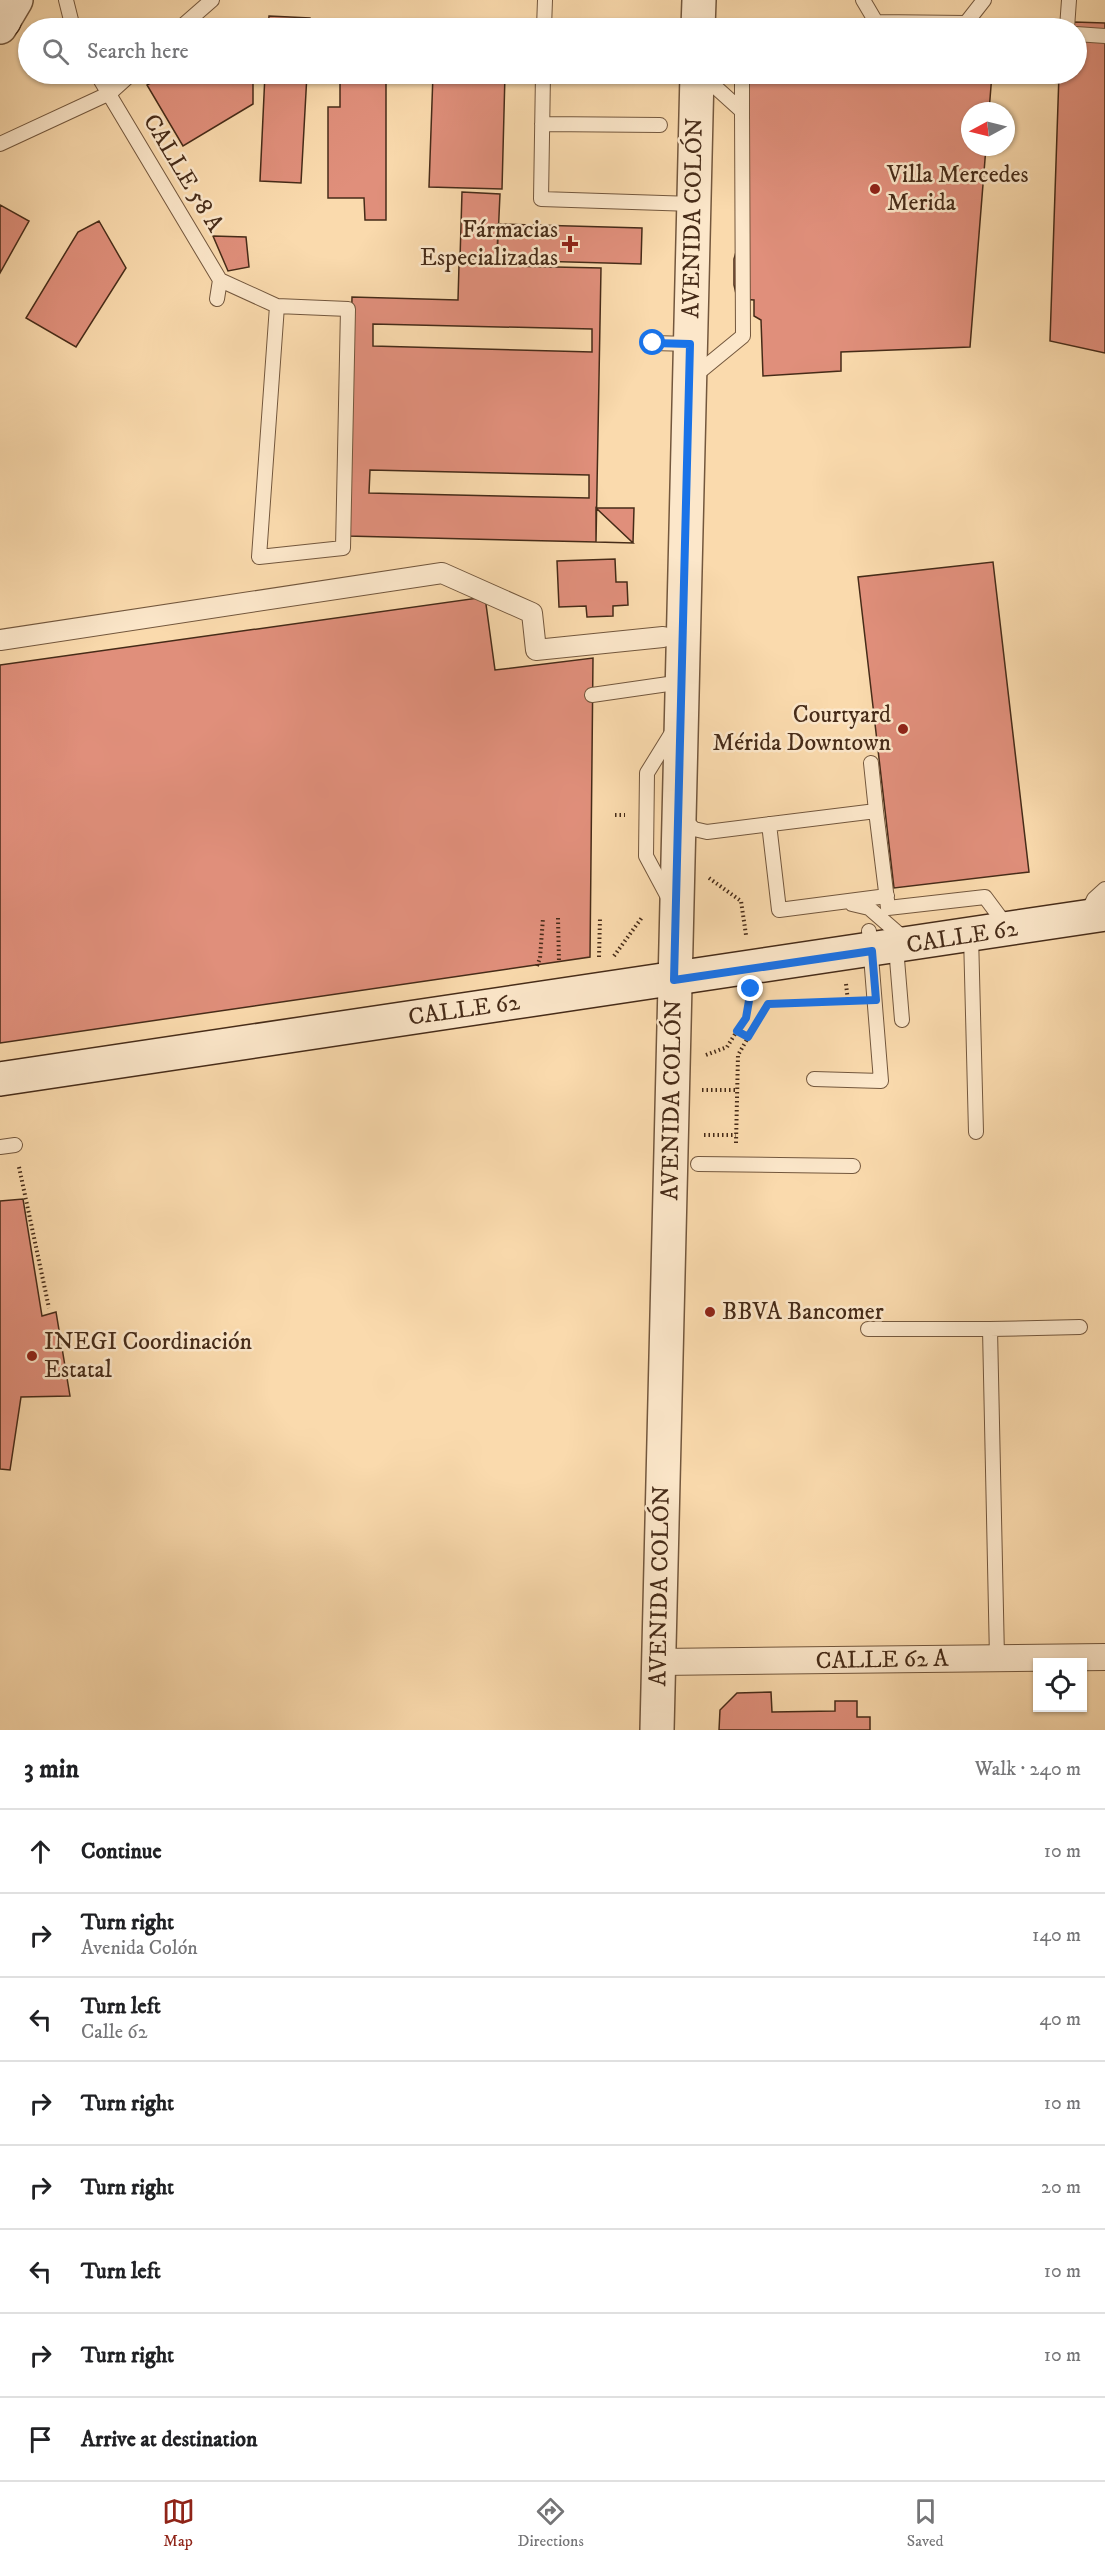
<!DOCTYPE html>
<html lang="en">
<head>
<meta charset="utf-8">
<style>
  :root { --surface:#fff; --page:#f6f6f6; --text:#202124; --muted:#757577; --line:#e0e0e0; --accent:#8f2418 }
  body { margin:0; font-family:"IM FELL DW Pica",serif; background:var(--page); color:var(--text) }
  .controls { position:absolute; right:18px; bottom:18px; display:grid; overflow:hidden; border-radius:0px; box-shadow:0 2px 4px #0004 }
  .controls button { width:54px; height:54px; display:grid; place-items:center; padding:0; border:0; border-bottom:2px solid var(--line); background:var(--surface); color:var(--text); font:30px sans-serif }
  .compass { position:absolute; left:961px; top:102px; width:54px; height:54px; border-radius:50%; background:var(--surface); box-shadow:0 2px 4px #0004; rotate:263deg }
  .stop { position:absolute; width:18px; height:18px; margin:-14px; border:4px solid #1a73e8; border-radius:50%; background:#fff }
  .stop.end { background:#1a73e8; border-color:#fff; box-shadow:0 2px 6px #0008 }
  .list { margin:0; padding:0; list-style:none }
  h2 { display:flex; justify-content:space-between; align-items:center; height:78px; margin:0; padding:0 24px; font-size:26px }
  h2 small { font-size:20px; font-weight:400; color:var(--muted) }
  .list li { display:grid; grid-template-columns:39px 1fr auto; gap:18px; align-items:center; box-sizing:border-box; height:84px; padding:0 24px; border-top:2px solid var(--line) }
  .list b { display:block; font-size:22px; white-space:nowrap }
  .list p { margin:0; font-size:20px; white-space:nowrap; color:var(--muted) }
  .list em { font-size:20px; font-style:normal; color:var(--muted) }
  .icon { flex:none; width:33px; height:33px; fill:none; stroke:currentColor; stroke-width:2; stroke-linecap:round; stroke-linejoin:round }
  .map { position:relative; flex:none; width:1105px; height:1730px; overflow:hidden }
  .search { position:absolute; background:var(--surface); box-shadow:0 2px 4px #0004; left:18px; right:18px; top:18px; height:66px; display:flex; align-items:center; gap:15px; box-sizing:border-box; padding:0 21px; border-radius:33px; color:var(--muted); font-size:22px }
  .sheet { height:750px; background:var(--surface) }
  nav { display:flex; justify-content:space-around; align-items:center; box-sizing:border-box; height:84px; border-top:2px solid var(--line); background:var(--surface); font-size:16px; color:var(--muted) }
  nav a { display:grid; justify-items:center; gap:3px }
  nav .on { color:var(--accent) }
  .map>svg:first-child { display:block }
</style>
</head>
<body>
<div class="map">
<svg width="1105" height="1730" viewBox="0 0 1105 1730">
  <rect width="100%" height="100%" fill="#fadaad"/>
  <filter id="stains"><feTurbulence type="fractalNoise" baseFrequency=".00333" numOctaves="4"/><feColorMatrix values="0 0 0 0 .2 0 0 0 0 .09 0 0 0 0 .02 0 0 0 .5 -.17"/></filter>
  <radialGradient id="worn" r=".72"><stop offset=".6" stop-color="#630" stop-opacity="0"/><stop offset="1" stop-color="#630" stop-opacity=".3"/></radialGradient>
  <path fill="#e08f7b" stroke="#462b18" stroke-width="1.5" fill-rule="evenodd" d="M269 16 310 18V28H268Z
    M434 19 507 21V28H434Z
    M254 21V28H241Z
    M1074 22 1105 23V353L1050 341 1059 74H1076V28H1073Z
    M167 74H253V104L183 146 147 85Z
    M265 74H307L301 183 260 181Z
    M340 74H386V220H365L364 198H328V107H340Z
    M433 74H505L502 189 429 187Z
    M745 74H992L989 111H970V147H986L970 347 841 352V371L763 376 761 320 754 316V300L740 299 736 294 734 285V259L736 252 739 249Z
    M462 192 500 194 497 260 460 259Z
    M0 205 29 221 0 273Z
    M99 221 126 268 76 347 26 318 78 232Z
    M498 224 642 228 641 264 497 260Z
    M213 236 246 237 249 267 228 271Z
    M459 265 601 268 596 542 347 536 352 297 458 300ZM373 324 592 329V352L373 346ZM370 470 589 475V498L369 493Z
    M596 508H634L633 543 596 542Z
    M596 508 633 543 596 542Z
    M615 559 616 582H627L628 605 613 606V616L587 617 586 606 559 607 557 561Z
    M993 562 1029 872 894 888 858 577Z
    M485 597 495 670 593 658 590 957 0 1043V665Z
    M23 1199 42 1316 56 1312 70 1396 21 1397 10 1470 0 1469V1201Z
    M771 1692 772 1712 835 1711V1701H857V1717H870V1730H719L720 1710 737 1693Z"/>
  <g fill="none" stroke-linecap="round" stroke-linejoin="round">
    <g stroke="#73573d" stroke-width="16">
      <path id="service" d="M66 0 73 28
        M863 0 876 22 966 23 984 0
        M180 28 212 0
        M544 28 545 0
        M1067 28 1069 0
        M1076 34 1105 36
        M97 74 220 280 217 299
        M543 74 541 199 693 204
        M742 111V74
        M542 124 660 125
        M0 144 110 93 131 74
        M220 280 277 306
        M277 306 348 309 343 548 259 557Z
        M653 343 690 344
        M693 377 743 336 742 111 701 74
        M592 695 682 682
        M871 763 876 811
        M682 818 694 829 707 832 876 811 888 908 985 897 1008 928
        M769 824 779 910 887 896
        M669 899 646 856 647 773 673 731
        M852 904 869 908 907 941
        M1086 916 1094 899 1105 889
        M971 935 976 1132
        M896 947 902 1020
        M814 1079 881 1081 869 931
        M0 1147 15 1145
        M698 1164 853 1166
        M868 1329H990L997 1658
        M990 1329 1080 1327"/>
    </g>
    <g stroke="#73573d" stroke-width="22">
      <path id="pedestrian" d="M0 640 442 573 532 613 536 650 663 637"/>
    </g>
    <g stroke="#73573d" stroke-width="28">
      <path id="minor" d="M659 1662 1105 1657"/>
    </g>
    <g stroke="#73573d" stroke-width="36">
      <path id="tertiary" d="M0 27 16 0
        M698 28 699 0
        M657 1730 697 74"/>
    </g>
    <g stroke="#462b18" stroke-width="36">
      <path id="secondary" d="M0 22 4 21
        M0 1079 1105 914"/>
    </g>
    <path stroke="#462b18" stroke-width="4" stroke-dasharray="1.5 3" stroke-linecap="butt" d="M615 815H625
      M709 878 741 901 746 935
      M558 918 559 963
      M614 956 643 916
      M599 957 600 918
      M537 966 540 958 543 918
      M846 984 848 1001
      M737 1031 748 1037
      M706 1055 727 1047 745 1018 749 999
      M702 1090H737
      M704 1135H736
      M736 1143 738 1055 768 1003 853 1001
      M19 1167 49 1308"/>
    <use href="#service" stroke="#fce7ca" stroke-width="14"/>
    <use href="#pedestrian" stroke="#fce7ca" stroke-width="20"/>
    <use href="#minor" stroke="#fce7ca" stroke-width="26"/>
    <use href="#tertiary" stroke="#fce7ca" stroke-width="33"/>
    <use href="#secondary" stroke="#fce7ca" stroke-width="33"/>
  </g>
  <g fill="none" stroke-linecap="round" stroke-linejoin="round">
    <path stroke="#1a73e8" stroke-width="8" d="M653 343 690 344 674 980 872 951 876 1000 768 1004 748 1037 737 1031 746 1018 751 989"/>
  </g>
  <g fill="#8f2418" stroke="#fce7ca" stroke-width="2">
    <circle cx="875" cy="189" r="6"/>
    <path d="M567 235h6v6h6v6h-6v6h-6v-6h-6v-6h6z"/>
    <circle cx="903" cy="729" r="6"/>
    <circle cx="710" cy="1312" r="6"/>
    <circle cx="32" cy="1356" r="6"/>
  </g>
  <g text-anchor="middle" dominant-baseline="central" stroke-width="5" stroke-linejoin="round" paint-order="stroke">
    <g font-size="24" fill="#462b18" stroke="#fce7ca">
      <text transform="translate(183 173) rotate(59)">CALLE 58 A</text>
      <text transform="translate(693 218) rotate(-89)">AVENIDA COLÓN</text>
      <text transform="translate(962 937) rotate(-9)">CALLE 62</text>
      <text transform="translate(464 1010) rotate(-8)">CALLE 62</text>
      <text transform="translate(672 1100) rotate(-89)">AVENIDA COLÓN</text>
      <text transform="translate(660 1586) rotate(-89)">AVENIDA COLÓN</text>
      <text transform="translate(882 1660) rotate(-1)">CALLE 62 A</text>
    </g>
    <g font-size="24" fill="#462b18" stroke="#fce7ca" text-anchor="start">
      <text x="887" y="175">Villa Mercedes<tspan x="887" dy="28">Merida</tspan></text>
      <text x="558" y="230" text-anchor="end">Fármacias<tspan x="558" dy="28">Especializadas</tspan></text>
      <text x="891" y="715" text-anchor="end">Courtyard<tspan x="891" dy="28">Mérida Downtown</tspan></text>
      <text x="722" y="1312">BBVA Bancomer</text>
      <text x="44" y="1342">INEGI Coordinación<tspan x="44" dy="28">Estatal</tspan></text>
    </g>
  </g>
  <rect width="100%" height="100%" filter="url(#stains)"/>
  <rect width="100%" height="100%" fill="url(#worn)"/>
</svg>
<div class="controls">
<button><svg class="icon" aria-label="locate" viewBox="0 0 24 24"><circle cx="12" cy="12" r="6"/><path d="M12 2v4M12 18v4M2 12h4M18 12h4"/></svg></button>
</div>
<svg class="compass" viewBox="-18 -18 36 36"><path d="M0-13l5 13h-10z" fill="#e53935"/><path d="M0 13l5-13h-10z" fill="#757577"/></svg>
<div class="stop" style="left:653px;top:343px"></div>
<div class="stop end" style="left:751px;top:989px"></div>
<div class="search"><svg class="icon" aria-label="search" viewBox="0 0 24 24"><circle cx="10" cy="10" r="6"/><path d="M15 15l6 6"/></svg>Search here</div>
</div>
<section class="sheet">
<h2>3 min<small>Walk · 240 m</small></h2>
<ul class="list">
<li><svg class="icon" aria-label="ahead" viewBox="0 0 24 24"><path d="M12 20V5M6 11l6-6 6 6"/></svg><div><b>Continue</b></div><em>10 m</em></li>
<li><svg class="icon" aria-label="right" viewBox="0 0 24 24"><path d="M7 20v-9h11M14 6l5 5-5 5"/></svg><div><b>Turn right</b><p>Avenida Colón</p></div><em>140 m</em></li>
<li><svg class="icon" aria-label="left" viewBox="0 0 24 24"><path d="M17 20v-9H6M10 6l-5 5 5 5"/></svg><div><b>Turn left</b><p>Calle 62</p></div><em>40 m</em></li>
<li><svg class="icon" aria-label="right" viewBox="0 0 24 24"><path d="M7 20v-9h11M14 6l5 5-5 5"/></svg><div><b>Turn right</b></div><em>10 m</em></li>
<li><svg class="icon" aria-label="right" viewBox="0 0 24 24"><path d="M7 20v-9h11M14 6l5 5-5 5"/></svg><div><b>Turn right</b></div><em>20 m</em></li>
<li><svg class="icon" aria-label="left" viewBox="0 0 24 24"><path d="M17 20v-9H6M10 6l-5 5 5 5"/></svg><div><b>Turn left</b></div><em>10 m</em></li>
<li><svg class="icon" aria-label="right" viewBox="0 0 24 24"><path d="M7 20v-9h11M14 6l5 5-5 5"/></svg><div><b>Turn right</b></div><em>10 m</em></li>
<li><svg class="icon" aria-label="arrive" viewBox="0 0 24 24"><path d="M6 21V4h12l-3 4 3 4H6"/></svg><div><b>Arrive at destination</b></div></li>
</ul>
</section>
<nav>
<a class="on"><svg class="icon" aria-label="map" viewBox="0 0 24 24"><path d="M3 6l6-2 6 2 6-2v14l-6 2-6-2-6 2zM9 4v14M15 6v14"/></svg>Map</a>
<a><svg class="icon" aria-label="directions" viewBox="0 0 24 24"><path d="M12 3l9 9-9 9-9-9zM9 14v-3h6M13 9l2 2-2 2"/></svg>Directions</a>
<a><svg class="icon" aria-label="saved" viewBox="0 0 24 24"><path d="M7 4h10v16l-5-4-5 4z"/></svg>Saved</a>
</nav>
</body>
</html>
